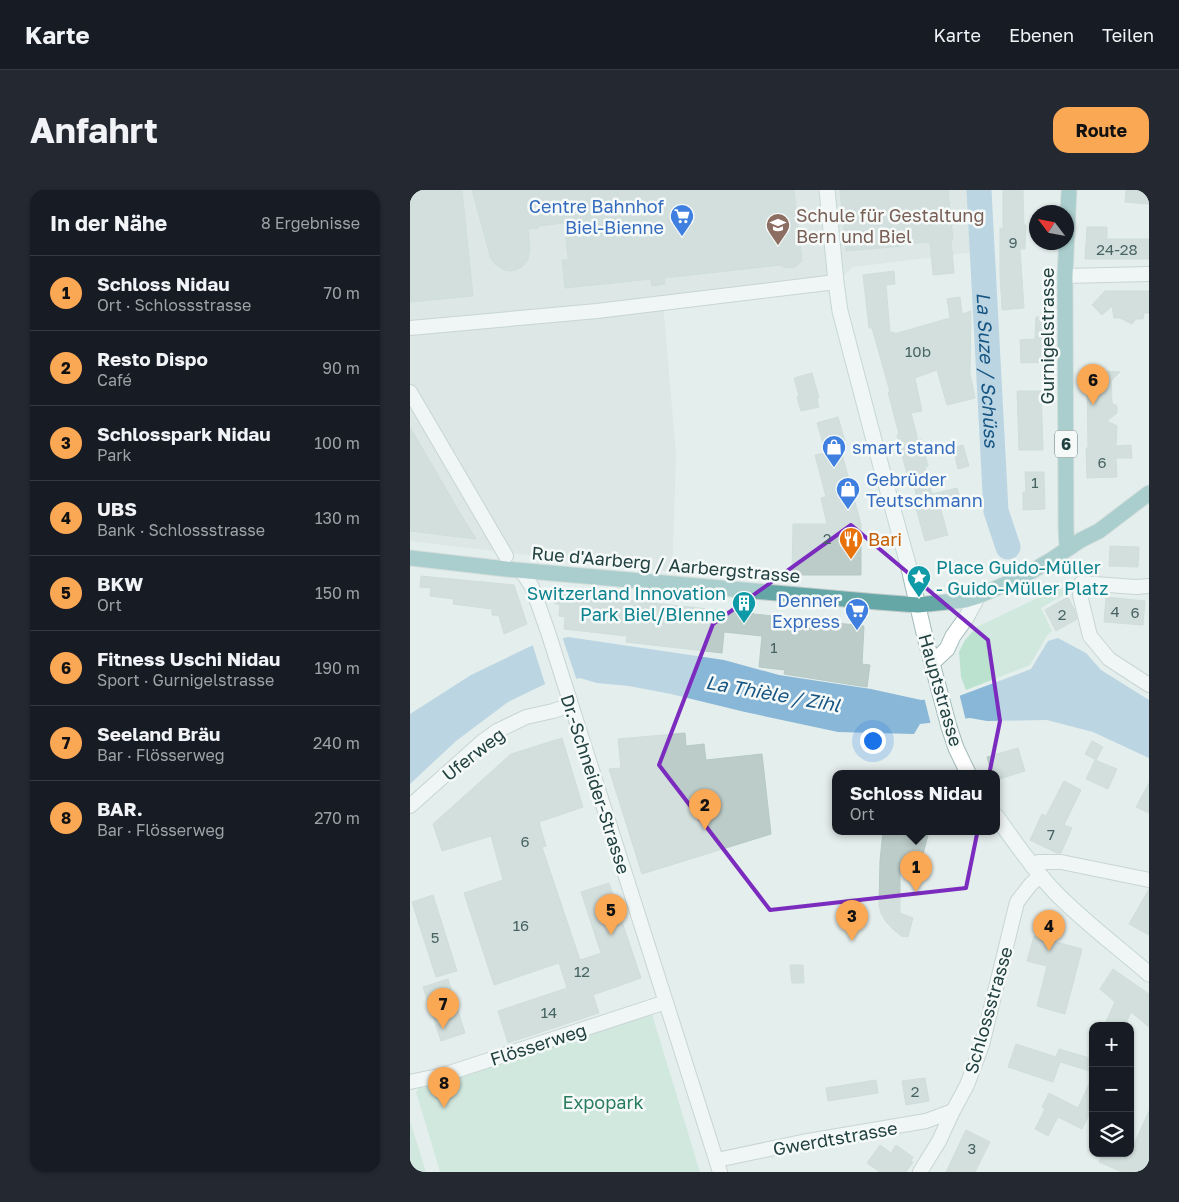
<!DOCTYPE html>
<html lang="de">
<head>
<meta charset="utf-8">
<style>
  :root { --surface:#171b24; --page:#242831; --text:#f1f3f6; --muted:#9ea1a6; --line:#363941; --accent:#fba855 }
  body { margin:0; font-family:"Golos Text",sans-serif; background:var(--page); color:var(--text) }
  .controls { position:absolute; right:15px; bottom:15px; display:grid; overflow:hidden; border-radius:10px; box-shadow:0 1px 4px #0004 }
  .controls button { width:45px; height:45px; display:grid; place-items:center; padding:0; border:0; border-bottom:1px solid var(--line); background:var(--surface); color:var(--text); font:25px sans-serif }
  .compass { position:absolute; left:619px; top:15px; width:45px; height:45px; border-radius:50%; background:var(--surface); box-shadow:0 1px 4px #0004; rotate:302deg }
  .you { position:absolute; left:462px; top:550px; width:18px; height:18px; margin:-12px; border:4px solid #fff; border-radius:50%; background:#1a73e8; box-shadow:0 0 0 8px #1a73e833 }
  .badge { display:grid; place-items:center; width:32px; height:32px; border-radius:50%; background:var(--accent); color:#111; font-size:16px; font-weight:700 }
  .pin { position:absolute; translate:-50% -41px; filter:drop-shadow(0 1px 2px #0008) }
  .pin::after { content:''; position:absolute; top:26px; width:18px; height:15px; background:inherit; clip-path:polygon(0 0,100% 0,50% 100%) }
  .popup { position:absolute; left:422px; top:580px; width:168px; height:65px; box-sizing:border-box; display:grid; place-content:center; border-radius:10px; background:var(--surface); filter:drop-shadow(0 1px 4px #0005); font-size:16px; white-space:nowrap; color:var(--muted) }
  .popup b { font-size:19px; color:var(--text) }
  .popup::after { content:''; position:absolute; left:50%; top:100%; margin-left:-10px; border:10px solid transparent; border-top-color:var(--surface) }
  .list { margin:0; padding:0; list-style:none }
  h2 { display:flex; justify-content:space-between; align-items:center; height:65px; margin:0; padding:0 20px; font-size:21px }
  h2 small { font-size:16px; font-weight:400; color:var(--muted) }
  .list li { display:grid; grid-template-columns:32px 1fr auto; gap:15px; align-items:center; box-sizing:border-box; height:75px; padding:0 20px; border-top:1px solid var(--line) }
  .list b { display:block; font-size:19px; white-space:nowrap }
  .list p { margin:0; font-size:16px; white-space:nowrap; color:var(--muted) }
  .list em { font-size:16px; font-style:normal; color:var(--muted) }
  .icon { flex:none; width:28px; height:28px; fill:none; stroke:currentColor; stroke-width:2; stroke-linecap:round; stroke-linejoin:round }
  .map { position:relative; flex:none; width:739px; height:982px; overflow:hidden; border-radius:15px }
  header { display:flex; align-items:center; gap:30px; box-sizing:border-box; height:70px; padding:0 25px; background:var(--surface); border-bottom:1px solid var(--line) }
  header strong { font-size:24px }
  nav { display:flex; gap:28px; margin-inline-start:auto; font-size:18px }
  .intro { display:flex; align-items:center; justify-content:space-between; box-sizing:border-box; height:120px; padding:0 30px }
  h1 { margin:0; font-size:35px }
  .button { padding:12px 22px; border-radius:15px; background:var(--accent); color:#111; font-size:18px; font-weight:700 }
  main { display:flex; gap:30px; padding:0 30px }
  aside { flex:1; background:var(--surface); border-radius:15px; box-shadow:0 1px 4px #0004 }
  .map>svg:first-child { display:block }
</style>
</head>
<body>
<header>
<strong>Karte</strong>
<nav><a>Karte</a><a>Ebenen</a><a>Teilen</a></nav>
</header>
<div class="intro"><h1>Anfahrt</h1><a class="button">Route</a></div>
<main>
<aside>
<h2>In der Nähe<small>8 Ergebnisse</small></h2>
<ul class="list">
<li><span class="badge">1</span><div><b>Schloss Nidau</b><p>Ort · Schlossstrasse</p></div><em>70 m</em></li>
<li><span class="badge">2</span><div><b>Resto Dispo</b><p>Café</p></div><em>90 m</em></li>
<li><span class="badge">3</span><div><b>Schlosspark Nidau</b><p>Park</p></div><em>100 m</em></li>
<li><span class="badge">4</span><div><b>UBS</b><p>Bank · Schlossstrasse</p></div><em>130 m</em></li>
<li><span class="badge">5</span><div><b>BKW</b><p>Ort</p></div><em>150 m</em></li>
<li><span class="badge">6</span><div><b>Fitness Uschi Nidau</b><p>Sport · Gurnigelstrasse</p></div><em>190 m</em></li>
<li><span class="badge">7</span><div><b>Seeland Bräu</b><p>Bar · Flösserweg</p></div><em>240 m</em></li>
<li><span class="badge">8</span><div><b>BAR.</b><p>Bar · Flösserweg</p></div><em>270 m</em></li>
</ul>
</aside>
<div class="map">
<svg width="739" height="982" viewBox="0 0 739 982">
  <rect width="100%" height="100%" fill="#e4eeec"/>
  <path fill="#d2dedd" d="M0 0H562L565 62 443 77 426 92 253 114 266 265 262 382 0 351Z"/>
  <path fill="#bbe1cf" d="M652 396 655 404 631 418 642 441 638 444 620 475 556 500 551 487 549 462 555 450 567 437Z
    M242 824 290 982H30L6 902 10 897Z
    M0 931 16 982H0Z"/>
  <path fill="#89b7d7" d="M158 447 314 470 369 485 461 499 511 510 549 506 621 479 638 451 648 448 676 463 691 480 739 510V568L683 542 637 530 577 531 560 528 510 534 504 544 428 542 335 522 261 504 219 496 187 493 170 488 133 495 98 512 46 551 0 594V524L61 485 121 456Z"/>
  <path fill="#e4eeec" d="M152 446 167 491 136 497 122 453Z
    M549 503 556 531 521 535 514 507Z"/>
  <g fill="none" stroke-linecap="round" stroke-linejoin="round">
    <path stroke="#89b7d7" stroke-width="25" id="s1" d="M569 0 586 321 598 357"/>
  </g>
  <path fill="#bcccc9" stroke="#b6c9c6" d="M0 0H52L63 106 0 112Z
    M62 0H384L392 71 385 77 375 78 371 75 254 88 255 94 242 96 241 89 155 98 152 70H158V67L154 33 128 36 129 38 118 39 120 59 118 69 113 76 106 80 99 81 94 80 86 75 81 69Z
    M430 0H538L543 50H541L544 83 523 85 520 52 493 54V56L436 61Z
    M593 0H613L614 35H616L615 59H610L614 118 592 120 590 83V38L593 39Z
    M716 0H739V14L715 12Z
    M677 37H697V49H739V69H675Z
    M484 81 485 94 476 95 480 143 484 142V144L540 128 537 109 550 107 552 124 561 121 560 183 565 208 537 215 527 180 505 188 512 221 501 223 508 250 511 249 515 264 518 276 515 277 522 304 547 298 551 312 530 317 538 345 515 351 506 318 509 317 503 291 499 292 487 245 489 244 478 202H480L462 138H459L453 85Z
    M695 101H739V123H734L733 129H726L722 134 710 128H704L702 116 692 125 682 115Z
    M626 127H640V140H637L636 172 611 173 610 150 625 149Z
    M694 181 710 182 701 191 702 213 707 216V223L697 231 707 236 706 256 721 255 722 268H706L707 287 677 288 676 258H678L677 185 693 184Z
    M402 183 409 208H407L409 217 391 221 387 207 389 206 384 188Z
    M607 201H631L633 260H609Z
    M428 227 435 251 429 253 451 334V385H382L383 334H417L411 308 416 307 405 265 416 263 407 233Z
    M0 237 51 325 66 349 0 341Z
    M553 255 559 276 548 279 543 258Z
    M615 282H634L635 319 613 320V302H616Z
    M700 356 729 357 728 377 699 376Z
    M11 386 104 395 117 434 94 444 89 426 82 425V419L43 414 44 409 20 406 21 398 10 397Z
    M142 402 454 436 452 474 460 475 457 497 374 484 375 480 349 477 352 446 314 442 312 463 216 452 217 446 154 439 155 427 149 426 150 415 144 413Z
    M658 407 664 419 667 429 646 441 635 420Z
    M696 407 735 411 733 435 694 432Z
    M275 543 276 556 294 554 296 570 352 564 361 644 232 684 199 579 211 578 208 549Z
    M152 548 173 617 129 632 136 656 132 657 170 770 191 763 171 702 199 693 231 788 183 805 189 823 98 853 88 821 157 798 149 773 84 795 54 703 93 690 81 646 32 661 23 634 101 564Z
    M682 551 693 557 686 570 675 564Z
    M608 558 615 581 586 590V583H581L577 567Z
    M685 570 707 579 698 599 676 589Z
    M654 591 671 600 654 635 662 638 651 663H647L620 650 632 624 636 626Z
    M739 593V623L726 617Z
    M473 641H519L510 676 490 673V723L503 728 498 747 491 746 484 740 476 732 471 723 469 715 470 671Z
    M739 699V745L719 734Z
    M23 705 47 781 26 787 2 712Z
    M624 746 672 759 655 824 627 816 637 776 617 771Z
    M380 775H393L394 793H382Z
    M703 779 739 804V837L721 822 715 836H694L705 812 690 799Z
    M38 789 55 843 31 851 13 797Z
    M606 854 646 867 649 859 683 869V882L650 872 643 892 598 877Z
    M683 885V917L672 939 648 927 638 946 625 939 635 919 632 917 639 903 668 918Z
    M515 888 519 911 496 915 492 891Z
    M466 890 468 903 418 911 416 898Z
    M739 921V982H712L689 972 693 963H720Z
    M556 940 580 952 565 982H536Z
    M470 955 481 963 486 955 503 967 501 971 503 972 496 982H470L457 973Z"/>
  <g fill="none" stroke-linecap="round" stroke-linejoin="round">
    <g stroke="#a6b7b5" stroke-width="16">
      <path id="street" d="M655 86 739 84
        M0 138 187 121 426 92
        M0 202 96 366
        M111 380 122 397 138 442 310 982
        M739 396 726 397 671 393 670 405 680 446 699 469 739 495
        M0 616 73 551 87 541 116 527 143 521 161 515
        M622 676 628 672H651L739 690
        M0 892 33 885 256 812
        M307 970 392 952 516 931 543 921
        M510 982 529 951 543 921 557 895 572 855 607 712 621 694 630 686"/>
    </g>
    <g stroke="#a1bbb9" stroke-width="17">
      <path id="secondary" d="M417 0 426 92 430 121 466 258 498 374 515 447 539 537 546 558 558 583
        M522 473 537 459 543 446 556 428 568 406
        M586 626C605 652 623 679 645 702 674 732 708 757 739 784"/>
    </g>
    <g stroke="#c1caca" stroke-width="17">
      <path id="primary" d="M657 359 656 339 655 86 659 0
        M0 368 96 379 468 412 508 415 555 410 568 406 610 388 641 370 671 350 689 341 739 303"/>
    </g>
    <use href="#street" stroke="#fff" stroke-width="14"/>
    <use href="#secondary" stroke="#fff" stroke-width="15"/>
    <use href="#primary" stroke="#65a7a6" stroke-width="15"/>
  </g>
  <path d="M0 0H739V982H0ZM441 335 578 450 590 531 556 698 360 720 249 575 303 434Z" fill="#e4eeec" fill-opacity=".55" fill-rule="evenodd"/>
  <path fill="none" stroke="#7b2cbf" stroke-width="4" stroke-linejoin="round" d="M441 335 578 450 590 531 556 698 360 720 249 575 303 434Z"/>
  <defs>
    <g id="supermarket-pin" transform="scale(1.25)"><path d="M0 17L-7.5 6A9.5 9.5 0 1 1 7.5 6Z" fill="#3f7fe0" stroke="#f5faf9"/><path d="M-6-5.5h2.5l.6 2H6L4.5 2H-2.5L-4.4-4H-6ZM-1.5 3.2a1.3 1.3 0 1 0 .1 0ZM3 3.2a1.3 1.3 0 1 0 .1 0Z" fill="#fff"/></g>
    <g id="school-pin" transform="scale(1.25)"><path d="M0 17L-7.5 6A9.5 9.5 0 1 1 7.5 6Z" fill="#8d6e63" stroke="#f5faf9"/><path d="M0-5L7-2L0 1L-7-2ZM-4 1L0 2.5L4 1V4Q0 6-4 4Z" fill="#fff"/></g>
    <g id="shop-pin" transform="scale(1.25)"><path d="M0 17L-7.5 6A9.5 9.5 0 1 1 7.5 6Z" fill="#3f7fe0" stroke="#f5faf9"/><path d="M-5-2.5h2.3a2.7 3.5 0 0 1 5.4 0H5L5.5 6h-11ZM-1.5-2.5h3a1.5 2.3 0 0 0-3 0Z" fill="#fff"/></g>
    <g id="restaurant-pin" transform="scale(1.25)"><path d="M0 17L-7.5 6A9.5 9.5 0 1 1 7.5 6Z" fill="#e8710a" stroke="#f5faf9"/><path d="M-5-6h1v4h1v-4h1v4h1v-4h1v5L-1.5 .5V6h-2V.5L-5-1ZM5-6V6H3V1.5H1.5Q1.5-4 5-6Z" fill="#fff"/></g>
    <g id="sight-pin" transform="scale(1.25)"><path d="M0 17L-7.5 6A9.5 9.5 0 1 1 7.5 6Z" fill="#0f9aa8" stroke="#f5faf9"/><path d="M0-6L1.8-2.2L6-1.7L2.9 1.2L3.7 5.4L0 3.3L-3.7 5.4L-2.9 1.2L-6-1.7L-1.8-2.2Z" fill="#fff"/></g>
    <g id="building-pin" transform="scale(1.25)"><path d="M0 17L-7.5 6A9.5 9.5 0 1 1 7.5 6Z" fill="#0f9aa8" stroke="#f5faf9"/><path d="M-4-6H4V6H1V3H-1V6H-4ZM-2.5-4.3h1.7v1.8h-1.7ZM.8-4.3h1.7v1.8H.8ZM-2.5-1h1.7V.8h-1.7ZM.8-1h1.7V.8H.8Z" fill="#fff"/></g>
  </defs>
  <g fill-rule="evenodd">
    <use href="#supermarket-pin" x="272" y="26"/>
    <use href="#school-pin" x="368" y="35"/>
    <use href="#shop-pin" x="424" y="257"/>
    <use href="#shop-pin" x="438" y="299"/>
    <use href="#restaurant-pin" x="441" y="349"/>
    <use href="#sight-pin" x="509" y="387"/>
    <use href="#building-pin" x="334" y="413"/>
    <use href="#supermarket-pin" x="447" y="420"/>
  </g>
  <g text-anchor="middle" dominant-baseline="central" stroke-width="5" stroke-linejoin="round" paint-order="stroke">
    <g font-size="15" fill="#486463">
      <text x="603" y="52">9</text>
      <text x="707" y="59">24-28</text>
      <text x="508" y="161">10b</text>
      <text x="692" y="272">6</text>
      <text x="625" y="292">1</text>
      <text x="417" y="348">2</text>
      <text x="705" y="421">4</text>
      <text x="725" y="422">6</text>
      <text x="652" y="424">2</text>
      <text x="364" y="457">1</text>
      <text x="641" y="644">7</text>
      <text x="115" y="651">6</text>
      <text x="111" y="735">16</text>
      <text x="25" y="747">5</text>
      <text x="172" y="781">12</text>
      <text x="139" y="822">14</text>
      <text x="505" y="901">2</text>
      <text x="562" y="958">3</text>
    </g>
    <rect fill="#f5faf9" stroke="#617978" stroke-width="1" x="645" y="240.5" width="22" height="27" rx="4"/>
    <g font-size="16" font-weight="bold" fill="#224241">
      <text x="656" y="254">6</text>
    </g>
    <g font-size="18" fill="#366cbe" stroke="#f5faf9" text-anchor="end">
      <text x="254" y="16">Centre Bahnhof<tspan x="254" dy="21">Biel-Bienne</tspan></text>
      <text x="442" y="257" text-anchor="start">smart stand</text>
      <text x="456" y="289" text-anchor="start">Gebrüder<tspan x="456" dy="21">Teutschmann</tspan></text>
      <text x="430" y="410">Denner<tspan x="430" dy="21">Express</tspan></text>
    </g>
    <g font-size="18" fill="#785e54" stroke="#f5faf9" text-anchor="start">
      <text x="386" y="25">Schule für Gestaltung<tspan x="386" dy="21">Bern und Biel</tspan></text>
    </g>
    <g font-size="18" fill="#224241" stroke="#f5faf9">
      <text transform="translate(637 146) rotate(-90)">Gurnigelstrasse</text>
      <text transform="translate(256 374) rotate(5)">Rue d'Aarberg / Aarbergstrasse</text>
      <text transform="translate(531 500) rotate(74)">Hauptstrasse</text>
      <text transform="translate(63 564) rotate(-38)">Uferweg</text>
      <text transform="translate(186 594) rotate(72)">Dr.-Schneider-Strasse</text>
      <text transform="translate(578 820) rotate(-74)">Schlossstrasse</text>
      <text transform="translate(128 854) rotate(-18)">Flösserweg</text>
      <text transform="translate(425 948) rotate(-10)">Gwerdtstrasse</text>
    </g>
    <g font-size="18" fill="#c56008" stroke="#f5faf9" text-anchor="start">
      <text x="458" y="349">Bari</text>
    </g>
    <g font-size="18" fill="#0d838f" stroke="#f5faf9" text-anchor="start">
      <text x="526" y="377">Place Guido-Müller<tspan x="526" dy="21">- Guido-Müller Platz</tspan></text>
      <text x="316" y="403" text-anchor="end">Switzerland Innovation<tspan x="316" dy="21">Park Biel/BIenne</tspan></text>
    </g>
    <g font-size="18" fill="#297c5e" stroke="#f5faf9">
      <text x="193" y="912">Expopark</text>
    </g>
    <g font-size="19" font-style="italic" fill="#175582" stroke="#f5faf9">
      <text stroke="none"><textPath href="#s1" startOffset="180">La Suze / Schüss</textPath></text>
      <text transform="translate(363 503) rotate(10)">La Thièle / Zihl</text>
    </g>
  </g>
</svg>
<div class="controls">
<button>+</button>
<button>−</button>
<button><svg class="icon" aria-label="layers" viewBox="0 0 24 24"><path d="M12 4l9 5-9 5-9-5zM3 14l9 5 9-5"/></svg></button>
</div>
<svg class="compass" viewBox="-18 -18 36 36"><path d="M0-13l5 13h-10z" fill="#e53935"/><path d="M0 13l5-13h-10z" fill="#9ea1a6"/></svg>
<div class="you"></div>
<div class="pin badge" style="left:506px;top:702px">1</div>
<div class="popup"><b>Schloss Nidau</b>Ort</div>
<div class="pin badge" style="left:295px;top:640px">2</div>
<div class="pin badge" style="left:442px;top:751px">3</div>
<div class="pin badge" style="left:639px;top:761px">4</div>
<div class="pin badge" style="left:201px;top:745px">5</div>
<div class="pin badge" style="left:683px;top:215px">6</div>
<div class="pin badge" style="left:33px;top:839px">7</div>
<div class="pin badge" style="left:34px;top:918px">8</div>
</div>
</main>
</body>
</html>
